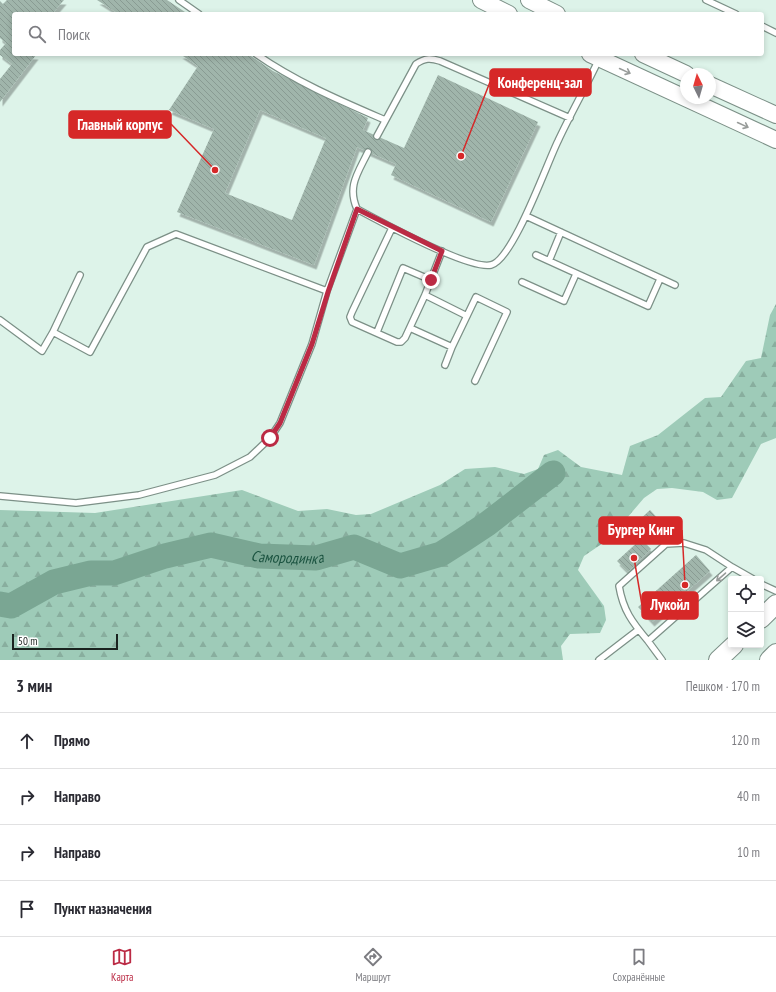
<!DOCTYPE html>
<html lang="ru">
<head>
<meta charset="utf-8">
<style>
  :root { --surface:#fff; --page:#f7f7f7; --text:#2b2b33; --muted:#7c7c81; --line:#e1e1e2; --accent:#bb2a44 }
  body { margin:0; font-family:"PT Sans Narrow",sans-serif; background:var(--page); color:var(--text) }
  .controls { position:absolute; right:12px; bottom:12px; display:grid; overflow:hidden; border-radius:4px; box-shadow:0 2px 6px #0003 }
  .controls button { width:36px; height:36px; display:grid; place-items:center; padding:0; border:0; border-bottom:1px solid var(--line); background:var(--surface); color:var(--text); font:20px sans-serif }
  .compass { position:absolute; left:680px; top:68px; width:36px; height:36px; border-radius:50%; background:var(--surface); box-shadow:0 2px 6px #0003; rotate:355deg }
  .scale { position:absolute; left:12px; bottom:10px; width:106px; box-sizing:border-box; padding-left:4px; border:2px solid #1a231f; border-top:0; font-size:11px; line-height:14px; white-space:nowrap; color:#1a231f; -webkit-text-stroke:3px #fff; paint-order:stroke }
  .stop { position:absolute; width:12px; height:12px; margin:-9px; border:3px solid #bb2a44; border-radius:50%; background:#fff }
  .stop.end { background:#bb2a44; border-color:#fff; box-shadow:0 1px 4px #0008 }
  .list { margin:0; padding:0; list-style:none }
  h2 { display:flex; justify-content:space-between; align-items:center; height:52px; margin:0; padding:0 16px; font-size:17px }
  h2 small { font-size:13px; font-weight:400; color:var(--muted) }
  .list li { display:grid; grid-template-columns:26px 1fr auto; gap:12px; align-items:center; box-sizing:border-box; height:56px; padding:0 16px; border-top:1px solid var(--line) }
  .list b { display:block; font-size:15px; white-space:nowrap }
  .list em { font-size:13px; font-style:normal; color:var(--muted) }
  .icon { flex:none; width:22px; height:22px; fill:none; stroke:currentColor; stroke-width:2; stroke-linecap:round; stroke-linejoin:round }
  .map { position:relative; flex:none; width:776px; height:660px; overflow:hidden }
  .search { position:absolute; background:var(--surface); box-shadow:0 2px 6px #0003; left:12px; right:12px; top:12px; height:44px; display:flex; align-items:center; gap:10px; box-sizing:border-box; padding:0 14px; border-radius:4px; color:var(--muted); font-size:15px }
  .sheet { height:276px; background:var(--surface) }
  nav { display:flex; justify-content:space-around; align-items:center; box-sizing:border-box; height:56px; border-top:1px solid var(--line); background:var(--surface); font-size:11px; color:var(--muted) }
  nav a { display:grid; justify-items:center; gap:2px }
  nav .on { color:var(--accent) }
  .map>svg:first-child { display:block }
</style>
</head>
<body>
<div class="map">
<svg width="776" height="660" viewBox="0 0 776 660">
  <defs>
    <pattern id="forest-firs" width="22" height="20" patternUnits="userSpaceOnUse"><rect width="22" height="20" fill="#9ecbb8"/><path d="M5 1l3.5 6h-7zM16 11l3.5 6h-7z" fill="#88ae9e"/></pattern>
    <pattern id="building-back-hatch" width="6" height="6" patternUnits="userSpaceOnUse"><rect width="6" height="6" fill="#a0b5ab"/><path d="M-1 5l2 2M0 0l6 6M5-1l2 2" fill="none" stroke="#899b93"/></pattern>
    <filter id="shadow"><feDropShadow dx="2.5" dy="4.5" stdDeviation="0" flood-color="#0004"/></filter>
  </defs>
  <rect width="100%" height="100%" fill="#ddf3e9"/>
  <path fill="url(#forest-firs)" d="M776 304V438L761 444 732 498 717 500 703 492 672 488 657 489 644 498 609 539 584 556 578 570 604 606 606 620 600 633 570 634 561 646 563 660H0V510L95 513 242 490 298 511 327 509 356 515 371 514 440 485 465 469 495 467 524 474 538 469 544 455 558 450 581 467 622 475 630 446 658 435 705 398 721 397 746 361 761 358 770 315Z"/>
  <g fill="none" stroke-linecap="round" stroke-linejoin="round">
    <path stroke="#7aa693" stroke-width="25" id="s1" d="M0 604 11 606 54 582 91 573H114L165 556 211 545 259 556 316 558 354 547 400 566 441 554 463 540 487 524 553 473"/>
  </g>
  <path fill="url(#building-back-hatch)" fill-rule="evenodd" filter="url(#shadow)" d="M7 0H64L52 14H14V54L36 55 0 102V79L12 64 0 55V50L6 43 0 38V1L3 4Z
    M97 0H167L188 14H119Z
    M180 54H248L273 71 368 118 363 130 404 148 438 75 538 122 491 222 391 175 396 164 357 147 314 265 177 212 214 129 169 110 198 66ZM260 110 326 138 292 220 225 193Z
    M650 510 662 523 648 535 637 522Z
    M641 539 651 549 628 572 617 561Z
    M696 555 710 571 652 622 638 607Z"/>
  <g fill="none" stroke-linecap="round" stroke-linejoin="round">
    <g stroke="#7c9087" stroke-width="8">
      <path id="lane" d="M179 0 199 14
        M706 0 736 14
        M762 26 776 33
        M256 54C296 82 341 101 385 120
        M377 136 416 64C425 58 430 58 440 61L570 118
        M357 209C347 186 358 173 368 152
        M526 216 675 285
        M392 228 352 312 350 317 352 322 397 342H401L405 338 425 295 442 251
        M536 255 648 306 660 279
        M549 261 561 232
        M522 282 564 301 576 274
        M327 291 357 209C381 222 469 270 491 265 513 260 547 163 558 141 571 113 586 87 599 59
        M425 295 467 316
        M0 320 42 351 53 332 90 352 147 247 176 234 327 291 312 344 280 423 270 438 250 457 215 475 139 495 76 503 0 496
        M410 328 452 347 476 297 507 312 475 381
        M53 332 80 275
        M377 332 403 268 431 280
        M445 365 452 347
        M761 584 776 591
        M648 641C632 622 623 610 619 586L666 544 684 543 706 550 732 567
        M599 660 638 630
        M662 660 648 641 732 567 753 579"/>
    </g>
    <g stroke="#7c9087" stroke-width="18">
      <path id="secondary" d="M481 0 509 14
        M529 0 557 14
        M590 54 776 140
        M643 54 686 74
        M710 85 776 115"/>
    </g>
    <g stroke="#7c9087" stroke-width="20">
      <path id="primary" d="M761 619 776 604
        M718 660 734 645
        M769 660 776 653"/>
    </g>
    <use href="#lane" stroke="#fff" stroke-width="5.5"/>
    <use href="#secondary" stroke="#fff" stroke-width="16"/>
    <use href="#primary" stroke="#fff" stroke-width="18"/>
  </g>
  <defs><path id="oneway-shaft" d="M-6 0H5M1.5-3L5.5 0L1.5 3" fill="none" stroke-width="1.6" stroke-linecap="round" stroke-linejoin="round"/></defs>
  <g stroke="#989c9a">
    <use href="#oneway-shaft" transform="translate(625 71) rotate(25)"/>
    <use href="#oneway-shaft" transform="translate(743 125) rotate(25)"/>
    <use href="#oneway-shaft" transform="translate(721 577) rotate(139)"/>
  </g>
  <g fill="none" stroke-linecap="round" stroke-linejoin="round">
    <path stroke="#bb2a44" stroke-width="5" d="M270 438 280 423 312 344 328 292 357 209 442 251 431 280"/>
  </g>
  <g text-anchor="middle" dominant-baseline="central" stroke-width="4" stroke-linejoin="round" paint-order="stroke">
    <g font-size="15" font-style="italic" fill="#1b5340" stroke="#fff">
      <text stroke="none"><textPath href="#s1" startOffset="300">Самородинка</textPath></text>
    </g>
  </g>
  <path fill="none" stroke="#d62828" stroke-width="1.5" d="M461 156L490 82M215 170L171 124M685 585L682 530M634 558L642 605"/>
  <g fill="#d62828" stroke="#fff" stroke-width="1.5">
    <circle cx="461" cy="156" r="4"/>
    <circle cx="215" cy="170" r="4"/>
    <circle cx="685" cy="585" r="4"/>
    <circle cx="634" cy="558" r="4"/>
  </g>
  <g fill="#d62828" stroke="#d62828" stroke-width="1.5">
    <rect x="490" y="69" width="101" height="27" rx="4"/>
    <rect x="69" y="111" width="102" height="27" rx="4"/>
    <rect x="599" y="517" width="83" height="27" rx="4"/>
    <rect x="642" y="592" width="56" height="27" rx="4"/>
  </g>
  <g font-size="15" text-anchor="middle" font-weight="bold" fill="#fff">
    <text x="540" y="88">Конференц-зал</text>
    <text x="120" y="130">Главный корпус</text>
    <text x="641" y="535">Бургер Кинг</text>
    <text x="670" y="610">Лукойл</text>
  </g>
</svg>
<div class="controls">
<button><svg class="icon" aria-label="locate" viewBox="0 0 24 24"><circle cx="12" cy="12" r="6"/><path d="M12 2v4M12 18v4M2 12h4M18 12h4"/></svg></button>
<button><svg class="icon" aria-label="layers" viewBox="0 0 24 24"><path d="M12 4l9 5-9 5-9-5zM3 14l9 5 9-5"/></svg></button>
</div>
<svg class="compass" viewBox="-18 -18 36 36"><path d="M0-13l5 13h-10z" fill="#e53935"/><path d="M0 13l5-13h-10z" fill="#7c7c81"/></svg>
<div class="scale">50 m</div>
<div class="stop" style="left:270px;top:438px"></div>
<div class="stop end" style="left:431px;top:280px"></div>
<div class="search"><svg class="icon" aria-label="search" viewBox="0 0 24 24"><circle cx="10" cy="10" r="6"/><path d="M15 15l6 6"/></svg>Поиск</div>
</div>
<section class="sheet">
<h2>3 мин<small>Пешком · 170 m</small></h2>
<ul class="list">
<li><svg class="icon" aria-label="ahead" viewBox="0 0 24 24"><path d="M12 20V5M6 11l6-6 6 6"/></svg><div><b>Прямо</b></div><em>120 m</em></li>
<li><svg class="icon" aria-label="right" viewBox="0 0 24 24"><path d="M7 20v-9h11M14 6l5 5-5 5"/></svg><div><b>Направо</b></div><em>40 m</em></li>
<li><svg class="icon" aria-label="right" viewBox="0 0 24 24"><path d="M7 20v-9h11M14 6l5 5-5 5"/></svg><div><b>Направо</b></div><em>10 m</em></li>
<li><svg class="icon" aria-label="arrive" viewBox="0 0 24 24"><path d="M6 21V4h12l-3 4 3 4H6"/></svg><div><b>Пункт назначения</b></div></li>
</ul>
</section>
<nav>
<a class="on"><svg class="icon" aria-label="map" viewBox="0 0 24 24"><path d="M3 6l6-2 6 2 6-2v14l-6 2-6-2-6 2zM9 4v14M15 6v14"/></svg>Карта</a>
<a><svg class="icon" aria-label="directions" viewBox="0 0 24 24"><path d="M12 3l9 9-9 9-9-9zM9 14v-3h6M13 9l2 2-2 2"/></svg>Маршрут</a>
<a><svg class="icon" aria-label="saved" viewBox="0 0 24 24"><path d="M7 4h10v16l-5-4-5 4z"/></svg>Сохранённые</a>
</nav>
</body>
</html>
